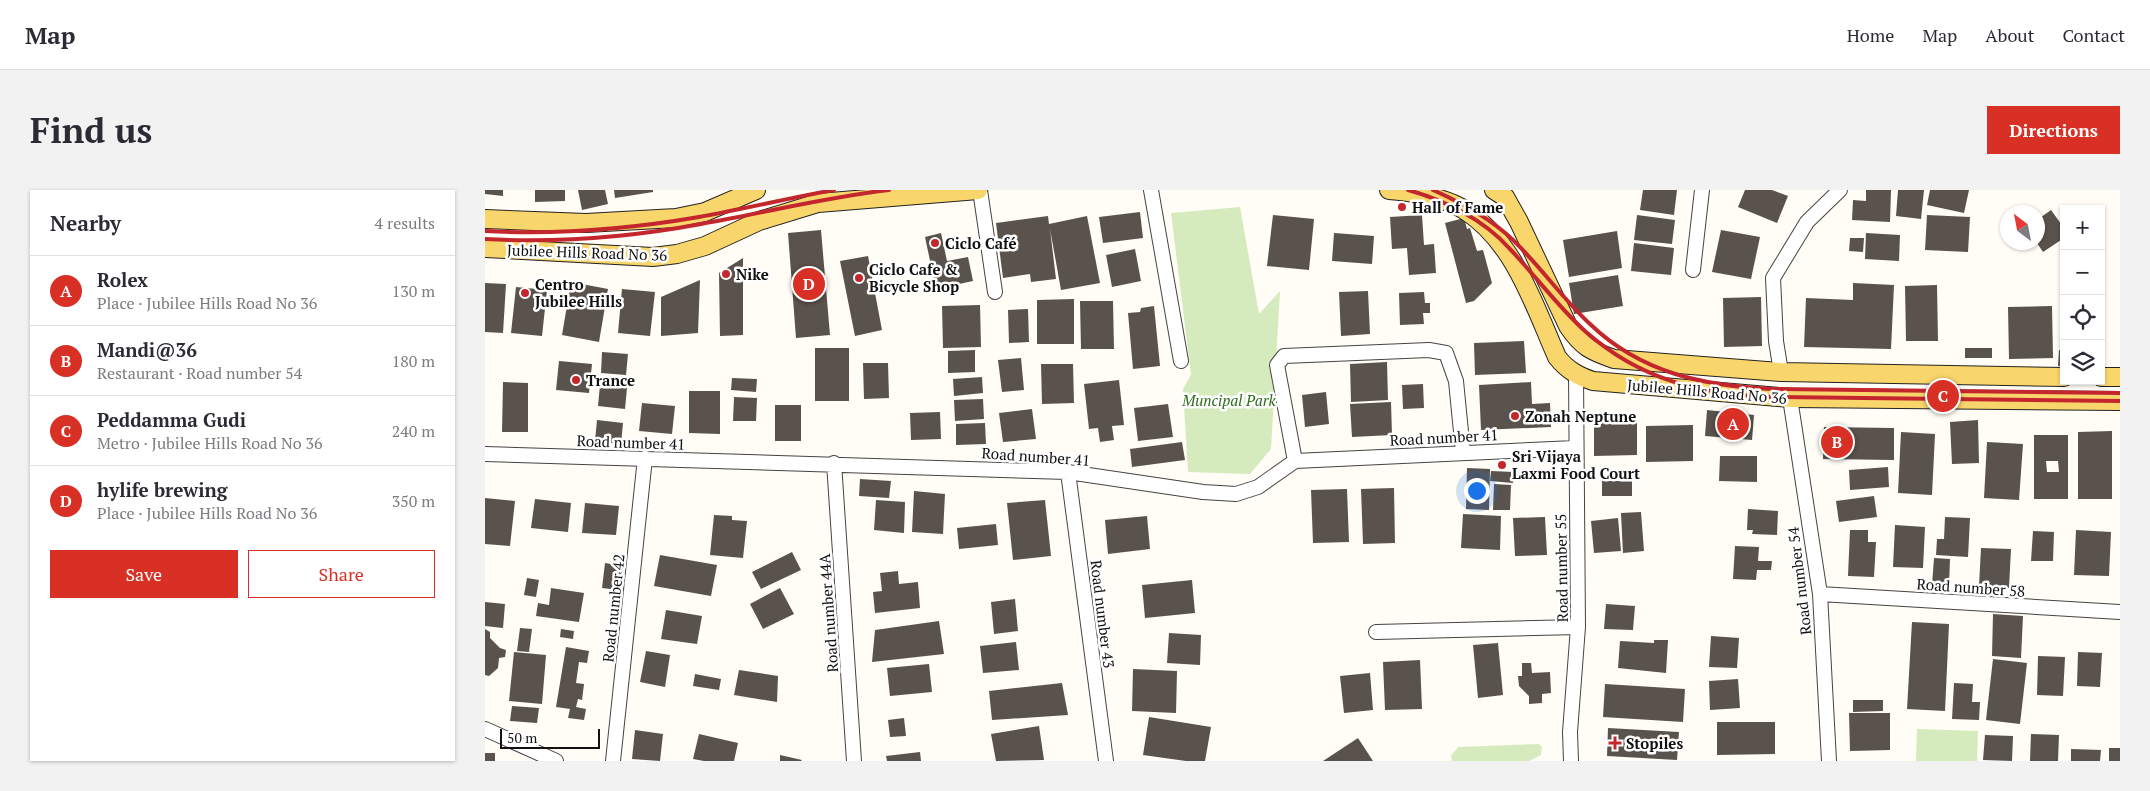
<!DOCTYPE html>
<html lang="en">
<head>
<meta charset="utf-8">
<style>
  :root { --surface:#fff; --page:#f2f2f3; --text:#2b2b33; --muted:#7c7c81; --line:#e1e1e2; --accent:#d93025 }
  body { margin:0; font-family:"PT Serif",serif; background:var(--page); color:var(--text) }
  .controls { position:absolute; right:15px; top:15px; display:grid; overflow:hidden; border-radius:0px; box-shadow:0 1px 4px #0004 }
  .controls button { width:45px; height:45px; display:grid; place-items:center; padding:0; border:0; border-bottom:1px solid var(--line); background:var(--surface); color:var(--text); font:25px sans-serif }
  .compass { position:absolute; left:1515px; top:15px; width:45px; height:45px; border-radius:50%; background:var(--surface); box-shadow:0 1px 4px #0004; rotate:328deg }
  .scale { position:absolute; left:15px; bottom:12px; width:100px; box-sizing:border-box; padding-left:5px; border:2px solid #111; border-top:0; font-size:14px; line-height:18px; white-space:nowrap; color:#111; -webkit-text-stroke:4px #fff; paint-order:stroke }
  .you { position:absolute; left:991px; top:300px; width:18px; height:18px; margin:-12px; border:4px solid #fff; border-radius:50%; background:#1a73e8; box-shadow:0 0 0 8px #1a73e833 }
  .badge { display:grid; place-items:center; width:32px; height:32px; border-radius:50%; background:var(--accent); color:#fff; font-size:16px; font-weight:700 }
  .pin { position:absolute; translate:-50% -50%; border:2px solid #fff; box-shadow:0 1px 5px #0006 }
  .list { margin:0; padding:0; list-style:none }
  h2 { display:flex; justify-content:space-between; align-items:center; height:65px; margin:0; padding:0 20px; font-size:21px }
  h2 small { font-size:16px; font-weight:400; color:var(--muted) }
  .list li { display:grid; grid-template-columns:32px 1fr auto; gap:15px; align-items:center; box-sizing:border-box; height:70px; padding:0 20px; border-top:1px solid var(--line) }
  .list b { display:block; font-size:19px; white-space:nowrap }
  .list p { margin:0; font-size:16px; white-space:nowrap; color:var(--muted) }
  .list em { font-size:16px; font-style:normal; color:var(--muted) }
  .actions { display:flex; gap:10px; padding:15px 20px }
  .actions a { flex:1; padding:11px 0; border:1px solid var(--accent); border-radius:0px; text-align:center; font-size:18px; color:var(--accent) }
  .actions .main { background:var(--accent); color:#fff }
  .icon { flex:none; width:28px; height:28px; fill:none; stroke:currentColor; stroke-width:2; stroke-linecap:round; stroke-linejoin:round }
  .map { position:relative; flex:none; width:1635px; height:571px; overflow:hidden; border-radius:0px }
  header { display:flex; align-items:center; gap:30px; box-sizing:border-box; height:70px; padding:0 25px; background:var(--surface); border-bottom:1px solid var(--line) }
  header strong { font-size:24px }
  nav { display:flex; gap:28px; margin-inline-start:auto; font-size:18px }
  .intro { display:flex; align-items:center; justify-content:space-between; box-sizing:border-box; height:120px; padding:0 30px }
  h1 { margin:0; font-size:35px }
  .button { padding:12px 22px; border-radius:0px; background:var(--accent); color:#fff; font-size:18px; font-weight:700 }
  main { display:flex; gap:30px; padding:0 30px }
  aside { flex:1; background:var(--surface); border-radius:0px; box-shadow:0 1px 4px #0004 }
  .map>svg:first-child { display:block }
</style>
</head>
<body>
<header>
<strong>Map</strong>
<nav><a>Home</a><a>Map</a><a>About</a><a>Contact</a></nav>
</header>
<div class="intro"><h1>Find us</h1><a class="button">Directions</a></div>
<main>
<aside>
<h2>Nearby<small>4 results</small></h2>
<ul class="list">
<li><span class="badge">A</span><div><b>Rolex</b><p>Place · Jubilee Hills Road No 36</p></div><em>130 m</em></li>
<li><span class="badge">B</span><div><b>Mandi@36</b><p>Restaurant · Road number 54</p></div><em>180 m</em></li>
<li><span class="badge">C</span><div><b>Peddamma Gudi</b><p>Metro · Jubilee Hills Road No 36</p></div><em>240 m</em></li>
<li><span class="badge">D</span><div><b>hylife brewing</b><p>Place · Jubilee Hills Road No 36</p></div><em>350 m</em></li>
</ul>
<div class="actions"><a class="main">Save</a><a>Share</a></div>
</aside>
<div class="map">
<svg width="1635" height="571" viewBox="0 0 1635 571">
  <rect width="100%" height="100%" fill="#fffdf5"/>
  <path fill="#d5ebbd" d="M755 17 774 124 795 101 786 259 765 284 703 282 698 199 706 185 686 23Z
    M1432 539 1493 541 1492 571H1431Z
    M1054 554 1057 557 1056 565 1044 571H967L966 566 973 557Z"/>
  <path fill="#5a524d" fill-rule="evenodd" d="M0 0H18V6L0 4Z
    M50 0H80V11L50 12Z
    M93 0H120L123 14 97 20Z
    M129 0H168V2L130 8Z
    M1158 0H1192L1189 25 1155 20Z
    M1260 0H1287L1303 6 1292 33 1253 17Z
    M1381 0H1406L1405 32 1367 30 1368 10 1381 11Z
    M1413 0H1439L1436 29 1411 26Z
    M1445 0H1484L1479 23 1442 15Z
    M1566 20 1579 38V48L1558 62 1552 53V30Z
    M655 22 658 48 618 53 614 27Z
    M788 25 829 29 824 80 782 76Z
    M937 25 939 55 949 54 951 83 924 85 922 58 907 59 905 27Z
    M1152 25 1190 30 1187 54 1149 50Z
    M1442 25 1485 27 1483 62 1440 60Z
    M563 26 564 34 602 26 615 93 576 100 565 39 571 89 546 92 545 84 518 88 511 33Z
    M979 28 982 39 985 38 992 61 998 60 1007 93 989 111 981 113 960 33Z
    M336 40 345 145 311 148 303 43Z
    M1236 40 1275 47 1266 89 1227 82Z
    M1132 41 1137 78 1084 87 1078 50Z
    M456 43 462 71 483 67 488 91 451 99 440 47Z
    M849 43 889 46 887 74 847 71Z
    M1381 43 1415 45 1414 71 1380 69Z
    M1365 48H1379L1378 62 1364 61Z
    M1149 53 1189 58 1186 85 1146 81Z
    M650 59 656 91 627 97 621 65Z
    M383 66 397 140 370 146 355 71Z
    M258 68V145L235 146 234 83Z
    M1133 85 1138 116 1089 124 1084 93Z
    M215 90 213 143 176 146V107Z
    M86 92 123 99 114 152 77 145Z
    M0 93 21 94 18 143 0 142Z
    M1368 93 1409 95 1406 159 1319 157 1321 108 1368 110Z
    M1452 95 1453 151H1421L1420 96Z
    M31 97 62 100 57 146 26 143Z
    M137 99 170 102 165 146 133 143Z
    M883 101 885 144 856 146 854 102Z
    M939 102 940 113H945V123H938L939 134 915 135 914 103Z
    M1276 107 1277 156 1239 157 1238 108Z
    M589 109V154H552V110Z
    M595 111H628L629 159H596Z
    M495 115 496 157 458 158 457 116Z
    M669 116 675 176 648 179 643 123 655 122 656 118Z
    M1567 116 1568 168 1524 169 1523 117Z
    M543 119 544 152 524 153 523 120Z
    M1039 151 1041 183 990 185 989 153Z
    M330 158H364V211H330Z
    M1480 158H1507V168H1480Z
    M490 160V182L463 183V161Z
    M1574 160H1579V176H1573Z
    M117 162 143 164 141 185 116 183Z
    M536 168 539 200 517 202 513 170Z
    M74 171 107 174 104 203 71 200Z
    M902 172 903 210 866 212 865 174Z
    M378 173H403L404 208 379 209Z
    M556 174H588L589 213 557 214Z
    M497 187 498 203 469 206 468 189Z
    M247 188 272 189 271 202 246 200Z
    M634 190 639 235 627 236 629 250 615 252 613 238 604 239 599 194Z
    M18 192 43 193V242H17Z
    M1046 192 1047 214 1065 213 1066 237 996 240 994 195Z
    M938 194 939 218 918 219 917 195Z
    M115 195 142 198 140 219 113 216Z
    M204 201H235V244L204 243Z
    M841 202 844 234 820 237 817 205Z
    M249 207 272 208 271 231H248Z
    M498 209 499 229 470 231 469 210Z
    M906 212 907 245 867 247 865 214Z
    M157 213 190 216 187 244 154 241Z
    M683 214 688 247 653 251 649 218Z
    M290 215H316V251H290Z
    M547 219 551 249 518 252 514 223Z
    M1222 220 1269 225 1267 250 1220 246Z
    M455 222 456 249 426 250 425 223Z
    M1109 229H1152V265L1109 266Z
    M112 230 138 233 136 254 110 251Z
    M1493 230 1494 273 1467 274 1465 232Z
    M500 233 501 254 471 255V234Z
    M1208 235V271L1161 272V236Z
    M1339 237 1409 238V270L1338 269Z
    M1627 241V309H1593V242Z
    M1416 242 1450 244 1447 305 1413 303Z
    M1549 245H1583V309H1549ZM1561 271H1573L1574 282H1562Z
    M697 252 700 270 647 277 645 259Z
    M1502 252 1538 254 1534 310 1499 308Z
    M1235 266H1272V292L1234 291Z
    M1403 277 1404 297 1365 300 1364 280Z
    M982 278 1005 279 1004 320 981 319Z
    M1006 281 1029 282 1028 293 1005 291Z
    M375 289 406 291 404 308 374 306Z
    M1117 291H1147V306H1117Z
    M1009 294 1026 295 1025 320H1008Z
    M909 298 910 353 878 354 876 299Z
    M862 299 864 352 828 353 826 300Z
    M429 301 460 304 458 344 427 342Z
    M1389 306 1392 327 1354 332 1351 311Z
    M0 308 30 311 25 356 0 354Z
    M50 309 86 313 83 342 46 338Z
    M391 310 420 312 419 343 389 340Z
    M560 310 566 366 528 370 522 313Z
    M100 313 134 316 131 345 97 343Z
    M1263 319 1293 321 1292 345 1267 344 1268 340H1262Z
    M1156 322 1159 361 1138 363 1136 323Z
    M978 324 1016 326 1015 360 976 358Z
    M229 325 247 326V330L262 331 258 368 225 365Z
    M662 326 665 359 623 364 620 330Z
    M1060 327 1062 365 1030 366 1028 328Z
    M1460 327 1485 328 1483 367 1451 365 1452 349H1459Z
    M1133 328 1136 361 1109 363 1106 331Z
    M511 334 513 355 474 359 472 338Z
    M1410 335 1440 337 1438 378 1408 377Z
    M1365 340H1383V352H1391L1389 387 1363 386Z
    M1591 340 1626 342 1624 386 1589 385Z
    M1548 341 1569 342 1568 371H1546Z
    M1250 356 1274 357 1273 371H1287L1286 380H1272L1271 390 1248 389Z
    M1496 358 1526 359 1524 398 1494 396Z
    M307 362 316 380 276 399 267 382Z
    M175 365 232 375 226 406 169 396Z
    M1449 368 1465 369 1464 396 1447 395Z
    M120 373 138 376 134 400 117 398Z
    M413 381 414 394 433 392 435 418 390 423 388 402 397 401 395 383Z
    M42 388 54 390 51 407 39 405Z
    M707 390 710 423 660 428 657 395Z
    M66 398 99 403 94 432 51 426 53 413 64 415Z
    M295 398 309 424 278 439 265 414Z
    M530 409 533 441 509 444 506 412Z
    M0 412 20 414 18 438 0 436Z
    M1121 414 1150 416 1148 440 1119 439Z
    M181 420 217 426 212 454 176 449Z
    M1508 424 1538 426 1536 468 1507 466Z
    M454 431 459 464 387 472 390 440Z
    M1427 432 1464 434 1460 521 1422 519Z
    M35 438 47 439 44 462 32 461Z
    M0 439 5 442V448L15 458 21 460 20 467 14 468 13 478 4 486 0 485Z
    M76 439 89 441 88 449 75 447Z
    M684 443 716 445 715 475 682 473Z
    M1226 446 1254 448 1252 478 1224 477Z
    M1169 450H1183L1181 483 1133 478 1135 451 1169 453Z
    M531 452 534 480 498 483 495 456Z
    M1013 453 1018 505 993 508 988 455Z
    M81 457 104 461 102 473 94 472 91 493 99 494 97 510 93 509 91 517 101 519 99 530 83 528 85 519 71 517Z
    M161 461 185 465 180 497 155 492Z
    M29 462 61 465 57 514 24 511Z
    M1593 462 1617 463 1615 497 1592 496Z
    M1553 466 1580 467 1578 506 1552 505Z
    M1508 469 1542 473 1535 534 1501 530Z
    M935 470 937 519 900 520 898 472Z
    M1037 473H1046L1047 483 1065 482 1066 503 1057 504V513L1044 514V506L1034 496 1033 486H1037Z
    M444 474 447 502 405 506 402 478Z
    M648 479 692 481 691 523 647 521Z
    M254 480 293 486 292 512 249 505Z
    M885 483 888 520 859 523 855 486Z
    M210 484 236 489 234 500 208 496Z
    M1253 489 1255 518 1225 520 1224 491Z
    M577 493 583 525 507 530 504 501Z
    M1469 493 1488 494 1487 512H1495L1494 530 1467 529Z
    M1120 494 1200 499 1198 532 1118 527Z
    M1368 510H1398V521L1368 522Z
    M27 516 54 518 52 533 25 531Z
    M1364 523H1405V560L1365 561Z
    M664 527 726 537 720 571H701L658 565Z
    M419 528 421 546 405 547 403 530Z
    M1232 532H1290V564L1232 565Z
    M554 536 559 570 511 571 506 544Z
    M1123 538 1194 542 1192 570 1122 566Z
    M150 540 178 544 175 571 147 569Z
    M214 544 253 553 249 571H219L208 569Z
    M1546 544 1574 545 1573 571H1545Z
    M1500 545 1528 546 1527 571 1498 570Z
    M873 548 888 571H838Z
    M1624 558H1635V571H1624Z
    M1586 559 1616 560 1615 571H1586Z
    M435 562 436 571H402L401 566Z
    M0 563H10V571H0Z
    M295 565 317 570 316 571H295Z"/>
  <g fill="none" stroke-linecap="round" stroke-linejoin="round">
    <g stroke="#444" stroke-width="16">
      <path id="minor" d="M495 0 510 102
        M666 0 696 171
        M1208 80 1217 0
        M1296 182 1291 151 1288 88 1322 32 1355 0
        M1305 208 1335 404 1344 571
        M0 264 583 282 718 302 751 304 773 297 810 271 1090 258
        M810 271 792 175 799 166 944 160 961 163 971 191 978 262
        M349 273 369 571
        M583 282 621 571
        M1335 404 1635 422
        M891 442 1093 437
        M0 539 71 571
        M128 571 160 268
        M1086 571 1085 542 1093 437 1091 185"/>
    </g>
    <g stroke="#222" stroke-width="20">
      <path id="major" d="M904 0C924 1 961 8 978 19 1029 50 1049 115 1072 167 1082 180 1093 186 1108 191L1305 208 1635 211
        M1009 0 1020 7 1034 32 1083 136C1097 157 1106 161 1129 169L1296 182 1579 187
        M0 29 101 33 191 28 220 22 271 0
        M0 58 168 67 192 64 220 56 274 31 333 13 493 0
        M1616 187H1635"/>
    </g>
    <use href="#minor" stroke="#fff" stroke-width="14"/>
    <use href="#major" stroke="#f9d66b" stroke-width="18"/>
    <path stroke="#c4262e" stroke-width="4" d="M923 0C960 10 999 30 1024 58 1050 85 1073 117 1101 142 1156 190 1215 204 1286 207L1635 211
      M948 0C977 13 1005 28 1028 50 1055 76 1077 108 1105 134 1156 183 1219 196 1287 199L1635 203
      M0 41C71 45 144 39 214 27 259 19 304 8 349 0
      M0 49C71 53 146 47 216 34 279 23 341 7 404 0"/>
  </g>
  <g fill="#c4262e" stroke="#fff" stroke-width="2">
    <circle cx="917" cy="17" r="5"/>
    <circle cx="450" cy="53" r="5"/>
    <circle cx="241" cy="84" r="5"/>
    <circle cx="374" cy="88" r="5"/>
    <circle cx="40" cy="103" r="5"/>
    <circle cx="91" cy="190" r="5"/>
    <circle cx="1030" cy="226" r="5"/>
    <circle cx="1017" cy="275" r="5"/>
    <path d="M1127.5 545.5h5v5h5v5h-5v5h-5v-5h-5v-5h5z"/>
  </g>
  <g text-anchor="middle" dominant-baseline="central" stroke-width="5" stroke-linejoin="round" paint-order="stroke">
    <g font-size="15" font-weight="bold" fill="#111" stroke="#fff" text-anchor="start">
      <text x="927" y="17">Hall of Fame</text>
      <text x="460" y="53">Ciclo Café</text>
      <text x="384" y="79">Ciclo Cafe &amp;<tspan x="384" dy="17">Bicycle Shop</tspan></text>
      <text x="251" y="84">Nike</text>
      <text x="50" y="94">Centro<tspan x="50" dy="17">Jubilee Hills</tspan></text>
      <text x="101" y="190">Trance</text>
      <text x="1040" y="226">Zonah Neptune</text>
      <text x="1027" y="266">Sri Vijaya<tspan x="1027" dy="17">Laxmi Food Court</tspan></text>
      <text x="1141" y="553">Stopiles</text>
    </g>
    <g font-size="15" fill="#111" stroke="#fff">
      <text transform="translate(102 62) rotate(2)">Jubilee Hills Road No 36</text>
      <text transform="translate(1222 201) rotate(5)">Jubilee Hills Road No 36</text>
      <text transform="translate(959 247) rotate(-3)">Road number 41</text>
      <text transform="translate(146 252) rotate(2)">Road number 41</text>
      <text transform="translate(551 266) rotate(4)">Road number 41</text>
      <text transform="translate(1076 378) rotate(-91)">Road number 55</text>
      <text transform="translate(1314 391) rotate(-97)">Road number 54</text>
      <text transform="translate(1486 397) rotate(4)">Road number 58</text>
      <text transform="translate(128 418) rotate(-84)">Road number 42</text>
      <text transform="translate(343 423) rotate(-94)">Road number 44A</text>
      <text transform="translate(618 424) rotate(83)">Road number 43</text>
    </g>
    <g font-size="15" font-style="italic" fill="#2f6b1f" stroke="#fff">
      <text x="744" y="210">Muncipal Park</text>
    </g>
  </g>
</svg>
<div class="controls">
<button>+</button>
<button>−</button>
<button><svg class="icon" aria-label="locate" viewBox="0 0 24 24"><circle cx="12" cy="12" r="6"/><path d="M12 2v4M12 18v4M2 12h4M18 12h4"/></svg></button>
<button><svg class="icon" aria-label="layers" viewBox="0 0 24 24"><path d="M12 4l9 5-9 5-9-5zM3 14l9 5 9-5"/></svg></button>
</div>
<svg class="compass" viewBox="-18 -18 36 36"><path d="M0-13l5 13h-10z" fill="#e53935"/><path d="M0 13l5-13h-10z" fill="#7c7c81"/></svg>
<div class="scale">50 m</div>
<div class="you"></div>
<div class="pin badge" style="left:1248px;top:234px">A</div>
<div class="pin badge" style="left:1352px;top:252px">B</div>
<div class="pin badge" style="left:1458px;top:206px">C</div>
<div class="pin badge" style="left:324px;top:94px">D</div>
</div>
</main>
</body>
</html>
